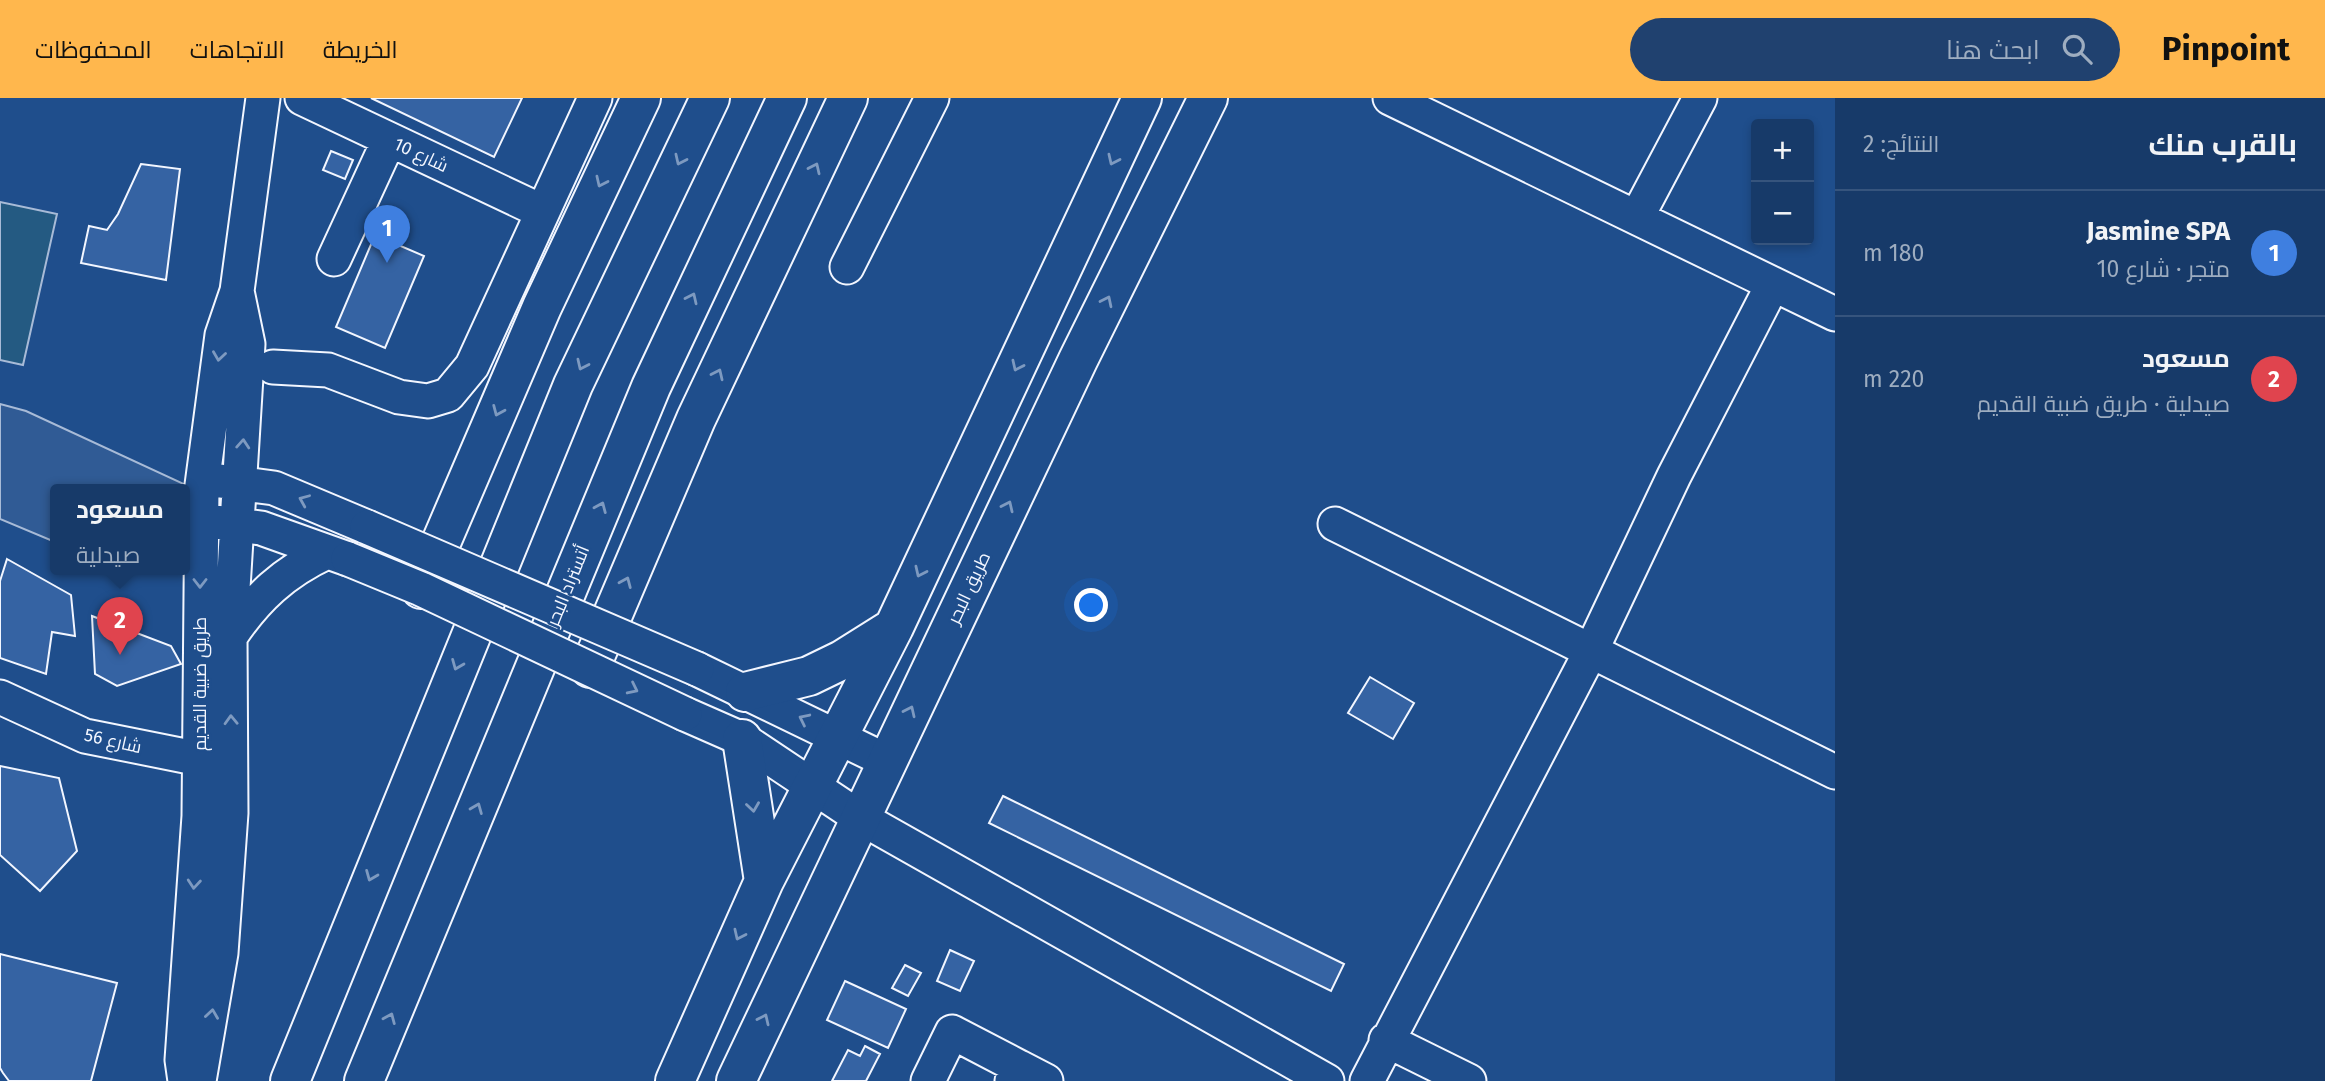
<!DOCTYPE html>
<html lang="ar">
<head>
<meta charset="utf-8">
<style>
  :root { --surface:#173a69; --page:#20416f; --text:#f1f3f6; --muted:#9eadc0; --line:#36547d; --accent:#ffb74d }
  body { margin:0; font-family:"Fira Sans",Cairo,sans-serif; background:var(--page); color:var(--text); direction:rtl }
  .controls { position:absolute; right:21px; top:21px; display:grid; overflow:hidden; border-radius:7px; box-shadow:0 4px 10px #0003 }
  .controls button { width:63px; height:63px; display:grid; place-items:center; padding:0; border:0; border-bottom:2px solid var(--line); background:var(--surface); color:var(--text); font:35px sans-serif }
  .you { position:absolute; left:1092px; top:508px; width:24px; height:24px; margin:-18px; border:5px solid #fff; border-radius:50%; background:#1a73e8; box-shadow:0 0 0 10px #1a73e833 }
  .badge { display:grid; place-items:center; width:46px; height:46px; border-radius:50%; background:var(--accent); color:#fff; font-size:23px; font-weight:700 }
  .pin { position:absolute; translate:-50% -58px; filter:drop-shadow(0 2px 4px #0008) }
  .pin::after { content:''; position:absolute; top:37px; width:24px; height:21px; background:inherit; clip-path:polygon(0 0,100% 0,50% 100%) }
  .popup { position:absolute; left:50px; top:386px; width:140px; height:91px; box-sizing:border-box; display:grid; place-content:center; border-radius:7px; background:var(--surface); filter:drop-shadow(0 2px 5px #0005); font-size:23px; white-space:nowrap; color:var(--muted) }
  .popup b { font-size:26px; color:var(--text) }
  .popup::after { content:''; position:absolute; left:50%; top:100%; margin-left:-14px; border:14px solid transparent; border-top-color:var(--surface) }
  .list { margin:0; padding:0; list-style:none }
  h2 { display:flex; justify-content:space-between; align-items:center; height:91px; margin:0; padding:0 28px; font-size:30px }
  h2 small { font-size:23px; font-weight:400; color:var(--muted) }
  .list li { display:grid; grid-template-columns:46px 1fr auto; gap:21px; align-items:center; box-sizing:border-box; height:126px; padding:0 28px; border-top:2px solid var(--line) }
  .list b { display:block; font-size:26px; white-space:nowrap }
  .list p { margin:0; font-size:23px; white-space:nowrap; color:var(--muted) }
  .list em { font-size:23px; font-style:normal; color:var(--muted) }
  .icon { flex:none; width:38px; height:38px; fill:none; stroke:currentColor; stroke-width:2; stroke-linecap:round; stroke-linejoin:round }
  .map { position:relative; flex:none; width:1835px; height:983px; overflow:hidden; direction:ltr }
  header { display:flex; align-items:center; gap:42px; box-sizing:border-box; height:98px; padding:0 35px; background:var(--accent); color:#111 }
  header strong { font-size:33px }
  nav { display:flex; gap:38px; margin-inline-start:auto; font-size:24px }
  .search { width:490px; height:63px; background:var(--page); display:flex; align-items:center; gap:18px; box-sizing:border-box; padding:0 24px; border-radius:38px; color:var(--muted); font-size:26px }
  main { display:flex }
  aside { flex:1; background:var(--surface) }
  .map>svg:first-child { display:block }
</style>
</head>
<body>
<header>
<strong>Pinpoint</strong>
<div class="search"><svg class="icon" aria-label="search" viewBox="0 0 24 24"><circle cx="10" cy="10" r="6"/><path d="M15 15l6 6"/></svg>ابحث هنا</div>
<nav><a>الخريطة</a><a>الاتجاهات</a><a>المحفوظات</a></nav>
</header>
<main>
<aside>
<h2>بالقرب منك<small>النتائج: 2</small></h2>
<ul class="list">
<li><span class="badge" style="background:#3f7fe0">1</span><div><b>Jasmine SPA</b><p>متجر · شارع 10</p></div><em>180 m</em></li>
<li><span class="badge" style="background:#e0444e">2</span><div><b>مسعود</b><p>صيدلية · طريق ضبية القديم</p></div><em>220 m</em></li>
</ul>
</aside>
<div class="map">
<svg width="1835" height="983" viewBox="0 0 1835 983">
  <rect width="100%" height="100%" fill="#1f4e8c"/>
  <path fill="#245a82" stroke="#a8bbd7" stroke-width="2" d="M0 104 57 116 23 267 0 262Z"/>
  <path fill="#305b95" stroke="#a8bbd7" stroke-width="2" d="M0 306 26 313 186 387 185 395V391H55V444L0 421Z"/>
  <path fill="#3563a3" stroke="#f2f6ff" stroke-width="2" d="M371 0H522L494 59Z
    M331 53 353 62 345 81 323 72Z
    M141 66 180 71 166 182 81 165 89 128 107 132 118 116Z
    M375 137 424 158 385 250 336 229Z
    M7 461 71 497 75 538 52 534 46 576 0 560V483Z
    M92 518 171 548 181 566 117 588 95 576Z
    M1370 579 1414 605 1393 641 1348 615Z
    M0 668 59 680 77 753 40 793 0 757Z
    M1003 698 1344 866 1331 893 989 725Z
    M950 852 974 863 960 893 937 883Z
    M0 856 117 885 91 983H9L3 975 0 970Z
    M905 867 921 875 908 898 892 890Z
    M845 883 906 911 888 950 827 922Z
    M865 948 880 956 866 983H832L848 952 860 958Z"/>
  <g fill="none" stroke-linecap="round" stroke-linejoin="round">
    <g stroke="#f2f6ff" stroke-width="37">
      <path id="minor" d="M302 0 541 113
        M1390 0 1835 216
        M1637 119 1700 0
        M334 161 389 42
        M847 169 932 0
        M273 269 328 272 399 299 428 303 448 297 472 268 595 0
        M220 383 274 390 367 429
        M216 424 261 430 348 461
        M1335 426 1835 674
        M230 539C256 500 284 474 327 454
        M697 571 887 663
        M0 599 85 638 220 665
        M685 616 742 641 859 719 1327 983
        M1386 942 1469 983
        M185 983 182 962 199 718 202 387 222 237 237 193 263 0
        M199 983 221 855 231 715 230 539 248 246 237 193
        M928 983 952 934 1019 969
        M1012 983 1019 969 1046 983
        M1367 983 1591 553 1674 378 1773 186"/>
    </g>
    <g stroke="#f2f6ff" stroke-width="42">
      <path id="highway" d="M421 491 542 209 641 0
        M590 570 696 321 848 0
        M745 594 809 578 842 562 893 530
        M742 641 764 783
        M290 983 573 287 710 0
        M364 983 651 289 787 0
        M675 983 764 783 894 529 1142 0
        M736 983 1078 262 1208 0"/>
    </g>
    <use href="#minor" stroke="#1f4e8c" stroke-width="33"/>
    <use href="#highway" stroke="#1f4e8c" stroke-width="38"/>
    <g stroke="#f2f6ff" stroke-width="37" stroke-linecap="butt">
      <path id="minor-bridge" d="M367 429 697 571
        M348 461 421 491 685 616"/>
    </g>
    <use href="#minor-bridge" stroke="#1f4e8c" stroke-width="33"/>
  </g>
  <defs><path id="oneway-chevron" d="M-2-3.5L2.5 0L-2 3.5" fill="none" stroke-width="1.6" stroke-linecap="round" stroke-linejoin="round" transform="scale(1.75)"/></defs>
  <g stroke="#7e9ac0">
    <use href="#oneway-chevron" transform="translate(680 62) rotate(115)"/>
    <use href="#oneway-chevron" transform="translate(1113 62) rotate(115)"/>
    <use href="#oneway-chevron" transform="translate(815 70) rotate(-65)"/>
    <use href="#oneway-chevron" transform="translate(601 84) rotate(115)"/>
    <use href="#oneway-chevron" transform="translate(692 200) rotate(-65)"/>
    <use href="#oneway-chevron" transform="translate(1107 203) rotate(-64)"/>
    <use href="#oneway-chevron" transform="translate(219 258) rotate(98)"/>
    <use href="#oneway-chevron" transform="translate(582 267) rotate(115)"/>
    <use href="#oneway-chevron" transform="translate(1017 268) rotate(115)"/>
    <use href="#oneway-chevron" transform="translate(718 276) rotate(-65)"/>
    <use href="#oneway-chevron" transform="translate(498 313) rotate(113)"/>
    <use href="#oneway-chevron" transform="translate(243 346) rotate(-86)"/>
    <use href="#oneway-chevron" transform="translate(304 402) rotate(-157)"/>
    <use href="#oneway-chevron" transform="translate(1008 408) rotate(-65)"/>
    <use href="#oneway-chevron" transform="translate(601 409) rotate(-67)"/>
    <use href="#oneway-chevron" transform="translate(920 474) rotate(115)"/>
    <use href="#oneway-chevron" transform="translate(626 484) rotate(-67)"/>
    <use href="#oneway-chevron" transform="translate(200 485) rotate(90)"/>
    <use href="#oneway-chevron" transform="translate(457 567) rotate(112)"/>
    <use href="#oneway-chevron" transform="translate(633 591) rotate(26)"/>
    <use href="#oneway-chevron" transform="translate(910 613) rotate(-65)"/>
    <use href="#oneway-chevron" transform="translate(804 621) rotate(-154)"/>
    <use href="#oneway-chevron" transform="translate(231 622) rotate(-92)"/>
    <use href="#oneway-chevron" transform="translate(753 709) rotate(82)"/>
    <use href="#oneway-chevron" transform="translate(477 710) rotate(-68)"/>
    <use href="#oneway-chevron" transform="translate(371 778) rotate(112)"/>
    <use href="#oneway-chevron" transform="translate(194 786) rotate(95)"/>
    <use href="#oneway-chevron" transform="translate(739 837) rotate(115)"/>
    <use href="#oneway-chevron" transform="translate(212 916) rotate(-82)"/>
    <use href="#oneway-chevron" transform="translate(390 920) rotate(-67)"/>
    <use href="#oneway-chevron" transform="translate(764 921) rotate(-65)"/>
  </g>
  <g text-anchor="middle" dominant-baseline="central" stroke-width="5" stroke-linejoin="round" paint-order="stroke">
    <g font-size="18" fill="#f2f6ff" stroke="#1f4e8c">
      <text transform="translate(421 57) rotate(25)">شارع 10</text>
      <text transform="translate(568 488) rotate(-68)">أتستراد البحر</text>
      <text transform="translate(969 490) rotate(-65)">طريق البحر</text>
      <text transform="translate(200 586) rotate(-90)">طريق ضبية القديم</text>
      <text transform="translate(113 643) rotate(13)">شارع 56</text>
    </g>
  </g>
</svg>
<div class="controls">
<button>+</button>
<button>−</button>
</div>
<div class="you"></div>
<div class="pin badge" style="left:387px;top:165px;background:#3f7fe0">1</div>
<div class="pin badge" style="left:120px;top:557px;background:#e0444e">2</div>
<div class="popup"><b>مسعود</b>صيدلية</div>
</div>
</main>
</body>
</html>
